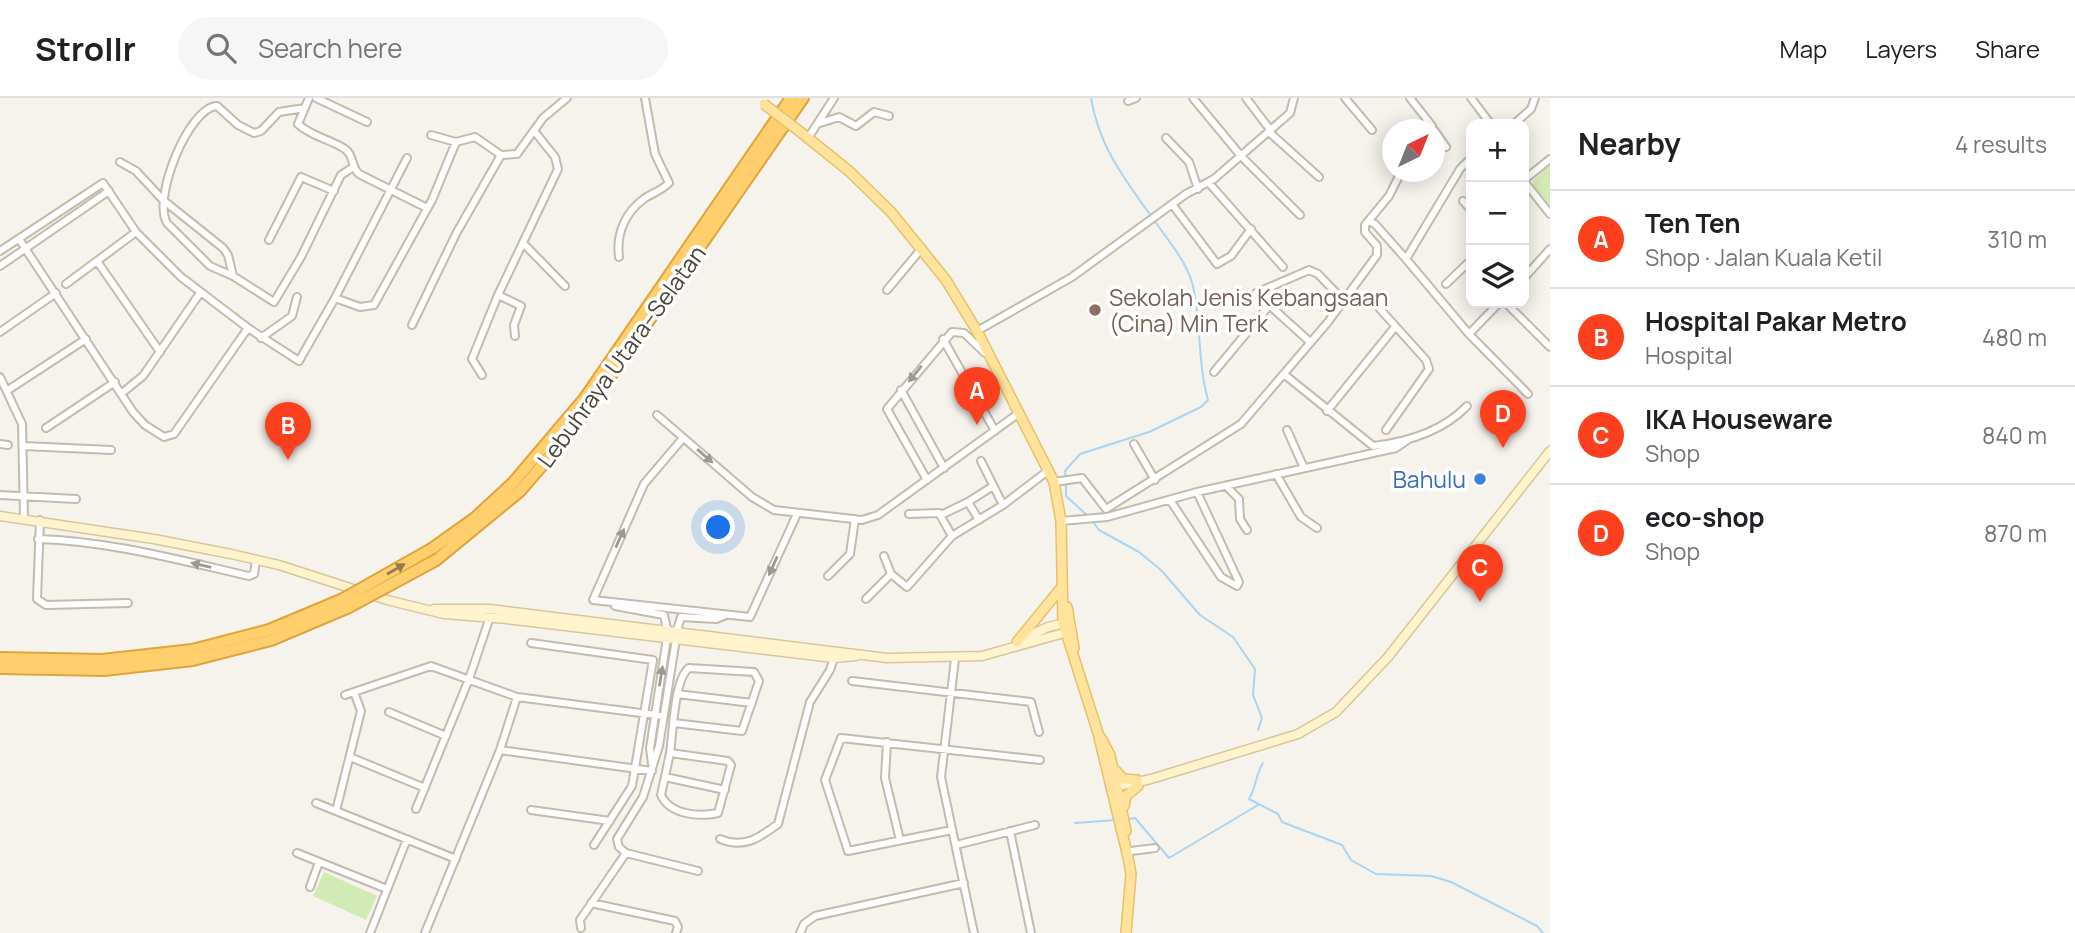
<!DOCTYPE html>
<html lang="en">
<head>
<meta charset="utf-8">
<style>
  :root { --surface:#fff; --page:#f6f6f6; --text:#202124; --muted:#757577; --line:#e0e0e0; --accent:#fc3f1d }
  body { margin:0; font-family:Manrope,sans-serif; background:var(--page); color:var(--text) }
  .controls { position:absolute; right:21px; top:21px; display:grid; overflow:hidden; border-radius:14px; box-shadow:0 4px 18px #0003 }
  .controls button { width:63px; height:63px; display:grid; place-items:center; padding:0; border:0; border-bottom:2px solid var(--line); background:var(--surface); color:var(--text); font:35px sans-serif }
  .compass { position:absolute; left:1382px; top:21px; width:63px; height:63px; border-radius:50%; background:var(--surface); box-shadow:0 4px 18px #0003; rotate:43deg }
  .you { position:absolute; left:719px; top:430px; width:24px; height:24px; margin:-18px; border:5px solid #fff; border-radius:50%; background:#1a73e8; box-shadow:0 0 0 10px #1a73e833 }
  .badge { display:grid; place-items:center; width:46px; height:46px; border-radius:50%; background:var(--accent); color:#fff; font-size:23px; font-weight:700 }
  .pin { position:absolute; translate:-50% -58px; filter:drop-shadow(0 2px 4px #0008) }
  .pin::after { content:''; position:absolute; top:37px; width:24px; height:21px; background:inherit; clip-path:polygon(0 0,100% 0,50% 100%) }
  .list { margin:0; padding:0; list-style:none }
  h2 { display:flex; justify-content:space-between; align-items:center; height:91px; margin:0; padding:0 28px; font-size:30px }
  h2 small { font-size:23px; font-weight:400; color:var(--muted) }
  .list li { display:grid; grid-template-columns:46px 1fr auto; gap:21px; align-items:center; box-sizing:border-box; height:98px; padding:0 28px; border-top:2px solid var(--line) }
  .list b { display:block; font-size:26px; white-space:nowrap }
  .list p { margin:0; font-size:23px; white-space:nowrap; color:var(--muted) }
  .list em { font-size:23px; font-style:normal; color:var(--muted) }
  .icon { flex:none; width:38px; height:38px; fill:none; stroke:currentColor; stroke-width:2; stroke-linecap:round; stroke-linejoin:round }
  .map { position:relative; flex:none; width:1550px; height:835px; overflow:hidden }
  header { display:flex; align-items:center; gap:42px; box-sizing:border-box; height:98px; padding:0 35px; background:var(--surface); border-bottom:2px solid var(--line) }
  header strong { font-size:33px }
  nav { display:flex; gap:38px; margin-inline-start:auto; font-size:24px }
  .search { width:490px; height:63px; background:var(--page); display:flex; align-items:center; gap:18px; box-sizing:border-box; padding:0 24px; border-radius:38px; color:var(--muted); font-size:26px }
  main { display:flex }
  aside { flex:1; background:var(--surface) }
  .map>svg:first-child { display:block }
</style>
</head>
<body>
<header>
<strong>Strollr</strong>
<div class="search"><svg class="icon" aria-label="search" viewBox="0 0 24 24"><circle cx="10" cy="10" r="6"/><path d="M15 15l6 6"/></svg>Search here</div>
<nav><a>Map</a><a>Layers</a><a>Share</a></nav>
</header>
<main>
<div class="map">
<svg width="1550" height="835" viewBox="0 0 1550 835">
  <rect width="100%" height="100%" fill="#f6f3ec"/>
  <path fill="#d2eab5" d="M1550 67V107L1534 89 1533 83Z
    M324 774 377 798 366 822 313 798Z"/>
  <g fill="none" stroke-linecap="round" stroke-linejoin="round">
    <path stroke="#a9d4f2" stroke-width="2" d="M1091 0C1099 48 1123 79 1151 118
      M1066 380 1065 373 1080 356 1149 334 1201 309 1208 302C1198 266 1201 230 1194 193 1190 167 1169 144 1154 122
      M1066 386V398L1089 419
      M1093 424 1099 432 1139 454 1161 472 1200 517 1233 539 1255 571 1253 597 1262 620 1258 632
      M1263 665C1255 677 1257 688 1249 701L1278 716 1282 724 1342 747 1351 762 1376 776 1431 778 1451 784 1537 828 1543 835
      M1129 721 1135 720 1169 760 1258 707
      M1075 725 1116 722"/>
    <g stroke="#c2bbae" stroke-width="10">
      <path id="minor" d="M309 0 298 26C312 39 330 41 345 51 354 57 351 69 359 76L427 110
        M316 0 367 24
        M1193 0 1241 58 1300 117
        M1246 0 1271 33
        M1345 0 1372 32
        M1410 0 1432 28 1428 32
        M1471 0 1490 25
        M1128 3 1136 0
        M305 10 279 14 261 33 254 35 238 27 217 8C189 9 152 100 167 125L210 168 233 178 274 204 301 159 341 77 352 70
        M817 26 839 19 856 28 874 14 889 18
        M1514 26 1531 11 1535 0
        M1434 32 1446 49
        M1269 34 1319 79
        M431 37 456 44
        M808 40 834 0
        M1166 40 1189 64 1198 91
        M1471 60 1460 71 1406 161 1469 236 1528 296
        M120 64 136 73 163 102 223 150 228 157 233 178
        M1524 82 1550 61
        M1524 83 1550 116
        M1209 85 1283 169
        M1463 103 1471 112
        M1172 106 1217 166 1231 158 1251 131
        M1368 123 1375 126 1406 161
        M19 141 133 314 145 327 164 339 174 336 248 230
        M269 142 301 79 334 93
        M523 145 565 188
        M0 153 103 85 136 134 181 179 248 230 299 263 335 200 407 60
        M619 159C616 136 625 114 645 100 653 95 662 92 669 85L655 56 645 0
        M97 163 160 254
        M0 168 109 93
        M1524 180 1550 151
        M66 186 136 134
        M1446 186 1471 162
        M887 192 922 150
        M498 197 521 208 514 227 515 238
        M335 200 360 209 374 207 432 102 456 44 475 39 501 57 517 56 543 20 567 0
        M1506 205 1550 249
        M1380 211 1426 262 1429 271 1386 332
        M412 227 457 134 501 57
        M977 233 1072 179 1186 96 1214 81 1290 15 1294 0
        M0 234 56 195
        M1469 236 1499 205
        M261 240 292 218 297 199
        M943 241 995 333
        M1310 244 1256 195 1309 172 1318 176 1344 203
        M1214 274 1268 209
        M482 277 472 261 498 197 558 71 555 59 535 34
        M1285 277 1373 348C1407 344 1443 333 1467 308
        M0 279 22 326 24 420
        M8 292 86 241
        M901 292 944 370
        M122 295 143 278 200 195
        M1327 313 1395 229
        M657 317 752 399 774 412 862 422 878 417 1019 315
        M46 330 115 284
        M1287 332 1304 370
        M683 340 644 386 593 502 750 519 797 416
        M0 346 8 347
        M1134 346 1155 382
        M24 348 111 352
        M981 363 1003 407
        M1276 376 1301 419 1317 430
        M927 382 887 311 952 234 964 235 985 255
        M1054 384 1082 380 1106 411 1241 326 1328 224 1377 157V148L1365 134V127L1389 98 1401 74
        M1226 388 1239 401 1240 421 1247 432
        M0 397 76 401
        M1170 402 1221 479 1237 488 1239 484 1197 394
        M968 404 993 388
        M909 416 939 415 952 438
        M941 417 968 404 979 422
        M40 422 37 501 46 507 128 505
        M1061 423 1107 419 1197 394 1396 350 1409 341
        M38 441C109 443 179 462 249 478L254 476 256 462
        M891 476 907 489 952 438 1003 407 1049 372
        M828 478 850 456 855 421
        M866 501 891 476 884 458
        M615 508 664 517 667 531
        M677 532 681 519 716 521 726 517
        M676 541 659 648 643 699 617 741 619 749 626 755 698 773
        M531 545 653 562 632 688 594 747
        M955 561 941 679 974 835
        M852 583 1031 604 1039 634
        M677 596 752 605
        M345 597 431 568 517 599 664 618
        M389 614 446 638
        M887 644 885 680 900 742
        M500 652 652 673
        M670 655 661 697C670 717 699 719 718 715L731 667 728 663 670 655C673 635 674 581 689 570L754 574 759 583 742 633 674 625
        M350 659 425 690
        M652 666 650 650 667 540
        M665 679 725 692
        M316 705 456 761
        M416 711 469 581 490 519
        M531 712 610 723
        M336 713 361 613 354 594
        M952 732 848 753 825 682 841 640 1040 662
        M1010 733 1031 835
        M720 741C744 751 759 740 778 726L810 604 830 572 834 560
        M956 747 1035 727
        M1131 753 1155 750
        M297 755 387 791
        M310 789 319 764
        M591 805 675 823 678 829 676 835
        M581 830 580 822 626 755
        M370 835 407 741
        M425 835 500 652 517 599
        M800 835 804 826 815 818 964 785"/>
    </g>
    <g stroke="#d6c79b" stroke-width="11">
      <path id="secondary" d="M0 418 154 441 231 456 279 467 387 502 444 516 507 521 834 560 856 558
        M434 511H490L887 560 982 558 1071 533
        M1020 542 1048 529 1069 524
        M1113 689 1151 681 1298 636 1336 614 1388 559 1550 353"/>
    </g>
    <g stroke="#e6c16a" stroke-width="12">
      <path id="primary" d="M803 36 849 73 891 114 946 182 977 233 1054 384 1061 423 1063 525 1098 635 1128 759 1131 776 1126 835
        M1067 509 1074 550
        M1017 544 1061 490
        M1101 640 1110 657 1126 733
        M1116 673 1123 681 1137 682
        M1124 708 1126 698 1138 688"/>
    </g>
    <g stroke="#e0a43c" stroke-width="14">
      <path id="motorway" d="M433 450 475 420 513 385 585 300 791 0
        M436 462 520 393 575 329 803 0
        M0 560 102 562 192 552 269 532
        M0 570 104 572 193 562 271 542"/>
    </g>
    <use href="#minor" stroke="#fff" stroke-width="6"/>
    <use href="#secondary" stroke="#fff3cd" stroke-width="8"/>
    <use href="#primary" stroke="#ffe39c" stroke-width="9"/>
    <use href="#motorway" stroke="#ffcf6e" stroke-width="10"/>
    <g stroke="#e6c16a" stroke-width="12" stroke-linecap="butt">
      <path id="primary-bridge" d="M764 6 803 36"/>
    </g>
    <g stroke="#e0a43c" stroke-width="14" stroke-linecap="butt">
      <path id="motorway-bridge" d="M269 532 343 501 433 450
        M271 542 347 510 436 462"/>
    </g>
    <use href="#primary-bridge" stroke="#ffe39c" stroke-width="9"/>
    <use href="#motorway-bridge" stroke="#ffcf6e" stroke-width="10"/>
  </g>
  <defs><path id="oneway-solid" d="M-6-.8H1V-3.2L6.5 0L1 3.2V.8H-6Z" transform="scale(1.75)"/></defs>
  <g fill="#9c9892">
    <use href="#oneway-solid" transform="translate(915 276) rotate(129)"/>
    <use href="#oneway-solid" transform="translate(705 358) rotate(41)"/>
    <use href="#oneway-solid" transform="translate(620 440) rotate(-66)"/>
    <use href="#oneway-solid" transform="translate(201 467) rotate(-167)"/>
    <use href="#oneway-solid" transform="translate(773 468) rotate(114)"/>
    <use href="#oneway-solid" transform="translate(661 578) rotate(-81)"/>
  </g>
  <use fill="#937c4e" href="#oneway-solid" transform="translate(396 471) rotate(-30)"/>
  <circle fill="#8d6e63" stroke="#fff" stroke-width="2.5" cx="1095" cy="212" r="7"/>
  <circle fill="#3f7fe0" stroke="#fff" stroke-width="2.5" cx="1480" cy="381" r="7"/>
  <g text-anchor="middle" dominant-baseline="central" stroke-width="7" stroke-linejoin="round" paint-order="stroke">
    <g font-size="23" fill="#785e54" stroke="#fff" text-anchor="start">
      <text x="1109" y="199">Sekolah Jenis Kebangsaan<tspan x="1109" dy="26">(Cina) Min Terk</tspan></text>
    </g>
    <g font-size="23" fill="#4b4439" stroke="#fff">
      <text transform="translate(621 258) rotate(-54)">Lebuhraya Utara–Selatan</text>
    </g>
    <g font-size="23" fill="#366cbe" stroke="#fff" text-anchor="end">
      <text x="1466" y="381">Bahulu</text>
    </g>
  </g>
</svg>
<div class="controls">
<button>+</button>
<button>−</button>
<button><svg class="icon" aria-label="layers" viewBox="0 0 24 24"><path d="M12 4l9 5-9 5-9-5zM3 14l9 5 9-5"/></svg></button>
</div>
<svg class="compass" viewBox="-18 -18 36 36"><path d="M0-13l5 13h-10z" fill="#e53935"/><path d="M0 13l5-13h-10z" fill="#757577"/></svg>
<div class="you"></div>
<div class="pin badge" style="left:977px;top:327px">A</div>
<div class="pin badge" style="left:288px;top:362px">B</div>
<div class="pin badge" style="left:1480px;top:504px">C</div>
<div class="pin badge" style="left:1503px;top:350px">D</div>
</div>
<aside>
<h2>Nearby<small>4 results</small></h2>
<ul class="list">
<li><span class="badge">A</span><div><b>Ten Ten</b><p>Shop · Jalan Kuala Ketil</p></div><em>310 m</em></li>
<li><span class="badge">B</span><div><b>Hospital Pakar Metro</b><p>Hospital</p></div><em>480 m</em></li>
<li><span class="badge">C</span><div><b>IKA Houseware</b><p>Shop</p></div><em>840 m</em></li>
<li><span class="badge">D</span><div><b>eco-shop</b><p>Shop</p></div><em>870 m</em></li>
</ul>
</aside>
</main>
</body>
</html>
